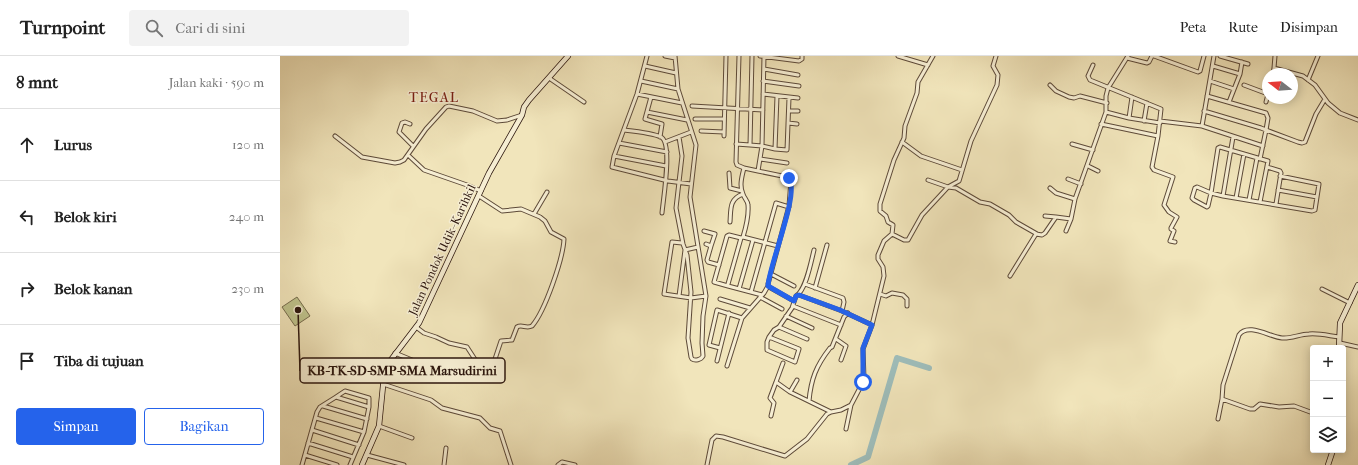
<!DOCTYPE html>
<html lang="id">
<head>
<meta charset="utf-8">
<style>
  :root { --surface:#fff; --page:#f2f2f2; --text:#222; --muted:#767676; --line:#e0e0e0; --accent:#2563eb }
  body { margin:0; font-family:"IM FELL French Canon",serif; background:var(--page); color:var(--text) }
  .controls { position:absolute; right:12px; bottom:12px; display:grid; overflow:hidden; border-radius:4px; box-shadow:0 2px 10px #0003 }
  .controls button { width:36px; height:36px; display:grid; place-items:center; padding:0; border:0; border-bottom:1px solid var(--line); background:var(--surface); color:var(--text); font:20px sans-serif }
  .compass { position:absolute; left:982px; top:12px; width:36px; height:36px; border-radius:50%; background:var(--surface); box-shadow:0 2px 10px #0003; rotate:287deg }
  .stop { position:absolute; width:12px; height:12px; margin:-9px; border:3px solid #2563eb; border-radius:50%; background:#fff }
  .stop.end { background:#2563eb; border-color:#fff; box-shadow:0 1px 4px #0008 }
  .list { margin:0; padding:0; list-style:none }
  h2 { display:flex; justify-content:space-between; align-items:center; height:52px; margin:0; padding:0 16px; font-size:17px }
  h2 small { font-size:13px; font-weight:400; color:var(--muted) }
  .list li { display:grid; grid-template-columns:26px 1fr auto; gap:12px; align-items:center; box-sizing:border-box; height:72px; padding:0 16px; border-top:1px solid var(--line) }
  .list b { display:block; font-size:15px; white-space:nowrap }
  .list em { font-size:13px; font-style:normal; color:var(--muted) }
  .actions { display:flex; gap:8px; padding:12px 16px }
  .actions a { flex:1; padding:9px 0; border:1px solid var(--accent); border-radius:4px; text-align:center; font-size:14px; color:var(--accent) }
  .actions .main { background:var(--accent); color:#fff }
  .icon { flex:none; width:22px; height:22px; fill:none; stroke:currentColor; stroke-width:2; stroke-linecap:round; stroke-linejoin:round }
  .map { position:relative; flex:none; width:1078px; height:409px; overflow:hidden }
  header { display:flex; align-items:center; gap:24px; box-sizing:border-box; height:56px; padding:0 20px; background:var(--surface); border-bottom:1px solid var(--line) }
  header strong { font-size:19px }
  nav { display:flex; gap:22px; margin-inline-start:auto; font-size:14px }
  .search { width:280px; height:36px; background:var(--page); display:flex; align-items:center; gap:10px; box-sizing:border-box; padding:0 14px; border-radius:4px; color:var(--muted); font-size:15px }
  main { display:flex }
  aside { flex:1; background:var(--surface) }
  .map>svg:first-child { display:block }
</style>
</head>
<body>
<header>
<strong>Turnpoint</strong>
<div class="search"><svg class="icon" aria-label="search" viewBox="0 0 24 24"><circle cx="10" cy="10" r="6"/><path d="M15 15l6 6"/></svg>Cari di sini</div>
<nav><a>Peta</a><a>Rute</a><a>Disimpan</a></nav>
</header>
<main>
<aside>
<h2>8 mnt<small>Jalan kaki · 590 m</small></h2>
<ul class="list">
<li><svg class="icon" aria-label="ahead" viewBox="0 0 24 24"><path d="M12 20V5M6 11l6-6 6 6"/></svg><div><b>Lurus</b></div><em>120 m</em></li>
<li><svg class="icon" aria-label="left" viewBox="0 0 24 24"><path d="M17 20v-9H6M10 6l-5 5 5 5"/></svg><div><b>Belok kiri</b></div><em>240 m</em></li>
<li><svg class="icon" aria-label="right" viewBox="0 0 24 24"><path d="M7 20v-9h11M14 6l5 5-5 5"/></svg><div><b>Belok kanan</b></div><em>230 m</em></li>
<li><svg class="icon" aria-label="arrive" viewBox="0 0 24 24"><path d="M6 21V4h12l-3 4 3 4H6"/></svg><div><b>Tiba di tujuan</b></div></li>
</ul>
<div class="actions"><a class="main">Simpan</a><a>Bagikan</a></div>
</aside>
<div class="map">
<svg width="1078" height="409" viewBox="0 0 1078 409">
  <rect width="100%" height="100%" fill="#f1e5bb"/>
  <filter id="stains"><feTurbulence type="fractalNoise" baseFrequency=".005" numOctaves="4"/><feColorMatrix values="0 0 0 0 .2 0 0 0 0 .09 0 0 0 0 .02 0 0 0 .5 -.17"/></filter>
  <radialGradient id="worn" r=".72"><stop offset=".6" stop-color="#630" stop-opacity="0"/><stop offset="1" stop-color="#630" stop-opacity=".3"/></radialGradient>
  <path fill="#bfc38c" stroke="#766c4d" d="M17 241 30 260 15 270 2 251Z"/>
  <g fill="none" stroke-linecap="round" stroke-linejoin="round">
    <path stroke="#9ebdba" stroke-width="6" d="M571 409 588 401 617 302 649 312"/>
    <g stroke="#5d4a39" stroke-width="5">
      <path id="street" d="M367 0 357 38 334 100 332 111 388 125 411 128
        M385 0 395 2
        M395 0 398 33 416 89 410 141 426 240 423 260 422 287 423 300C421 304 415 305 412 303L411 301 408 282 411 236 407 199 403 188 396 152 402 100 399 81
        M472 0 470 89 482 90 484 0
        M480 0 519 5 522 3V0
        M618 0 648 9
        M874 0 918 16 920 15 924 0
        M940 0 968 8
        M995 0 994 12 1023 20 1035 29 1048 47 1060 57 1078 64
        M847 2 867 7 869 6 872 0
        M813 9 808 20 810 24 881 53 878 80 872 111 874 114 893 121 884 149 889 156 897 161 891 172V173L894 175 890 185 895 186
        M365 10 396 17
        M933 10 960 18
        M484 13 518 19
        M993 18 994 12
        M269 22 304 46
        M1028 24 1038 0
        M361 25 398 33
        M483 25 519 30
        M930 25 954 33
        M770 29 776 35 789 41 794 42 800 40 827 47
        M964 29 988 38
        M357 38 402 47
        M483 38 518 42
        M371 41 365 63 382 68 380 81
        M509 42 507 94 495 93 482 90 478 115 507 121 511 124 509 150 488 228 489 231 514 245
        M949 46 960 18 962 6
        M986 46 988 38
        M412 50 483 54
        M509 55H518
        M924 55 981 72 986 74 988 62 986 57 927 40
        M367 56 407 64
        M826 56 849 62 880 67
        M849 62 852 41
        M415 63H444
        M864 65 867 47
        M880 65 922 70 983 90
        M508 67 517 68
        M130 68 125 66 122 67 119 76 133 90
        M821 68 878 80
        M922 70 934 0
        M344 74C353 75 373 77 381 81 393 87 383 144 382 157
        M421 75 444 76
        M55 80 82 101 115 107 120 106 124 104 146 73 166 51 169 50 193 55 217 65 227 64 242 59
        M444 80 446 0
        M385 86 411 76
        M622 86 641 100 682 114
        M339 87 387 96
        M456 88 470 89
        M792 88 813 94
        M495 93 497 40
        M128 99 144 114 187 129 201 135
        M334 100 386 110
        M480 103 507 107
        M980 103 986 74 1018 86 1022 87 1025 86 1036 58 1045 43
        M808 110 818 115
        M987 111 1000 115 1001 117 996 148
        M464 112 478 115
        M449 117 450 132 462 135
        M788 123 801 128
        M648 124 668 131 676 132 700 146 710 148 729 159 736 166 757 178
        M770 132 776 137 795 143
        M998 134 1037 141
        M943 140 953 81
        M956 142 964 98
        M969 144 977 102
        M980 146 988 105 940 91 938 92 931 137 928 150 927 151 914 144 912 142 915 132 917 131 931 137 943 140 1032 155 1035 154 1039 128 1000 120
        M254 158 267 136
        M765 160 776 161
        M450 166C451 153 449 143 463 138
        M424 175 435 178 431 190
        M786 175 791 163 795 143 826 56V40L828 32 848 0
        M612 178 624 184H628L642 159 668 131 679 125 691 85 717 29 718 19 713 10 716 0
        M612 178 613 169 608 166 606 160 600 155V148L614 104 624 82 625 70 637 37 638 26 653 0
        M463 181 498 190
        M461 182 448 228V230L482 239
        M402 187 392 186 384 238 411 242 426 240
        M426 188 431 190 427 204 428 206 439 209
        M491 218 514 230
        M730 220 756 178 762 179 765 177 776 161 791 163
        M525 228 563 242 564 246 562 255
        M448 230 434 226 447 180 449 179 461 182 463 181C466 171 469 160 468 149 468 145 464 142 463 138 459 130 462 120 464 112L457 109 456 106 459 0
        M535 232 547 189
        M459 233 473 184
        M1042 233 1070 247
        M471 236 496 147 509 151
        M600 238 606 240 612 237 623 239 627 243V250
        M519 239 562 255 592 269
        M399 240 405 194 418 191
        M480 241 502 253
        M440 243 470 252
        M513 250 561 269
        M506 260 532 272
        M136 271 144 277 156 281 169 287 187 291 198 308 209 312 213 309 221 285 232 284 237 271C242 268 246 273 252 270 265 255 283 203 284 183L271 176 265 165 260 161 241 153 222 155 199 140
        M499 271 527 283
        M489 281 519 293 515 306 487 294V286L489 281 494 274 499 271 512 252 516 240C526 234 531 206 534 194
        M556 283 566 290 561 304
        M1060 287 1078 291
        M440 292 429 289 437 254 462 262
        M115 297 144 309
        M437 305 449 257
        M447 310 462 262 484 237 488 230
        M496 326 503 307
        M103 328 151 344 162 352 200 362 210 372 220 375 231 409
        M510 336 517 324
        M56 341 65 335 89 342V351
        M529 345C531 323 536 310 550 292L552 291 564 261 568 257
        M43 350 87 363
        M1033 357 1014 350 999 351 980 348 974 353H970L942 343 943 329 959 279C968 266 990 281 1002 282 1011 283 1020 278 1029 278 1039 277 1050 280 1059 281
        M491 360 494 347 490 342 496 326 510 336 551 356
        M36 362 84 376
        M938 363 942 343
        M99 370 132 382
        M566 373 571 349
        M32 374 79 389
        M28 387 73 401
        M25 399 57 409
        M87 399 124 409
        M22 409 37 356 40 351 56 341 89 351 84 376 70 409
        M164 409 166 392
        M278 409 282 406 295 409
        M427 409 432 384 436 380 443 381 505 400 527 383 547 358 551 356 561 354 571 349 582 328 584 323 583 293 592 269 604 220 603 211 598 203V199L604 185 612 178"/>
    </g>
    <g stroke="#2c160e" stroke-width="6">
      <path id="secondary" d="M1059 292 1060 267 1078 229
        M82 409 99 370 104 320 110 305 139 267 209 117 242 59 244 51 249 44 288 0
        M1048 409 1053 394"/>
    </g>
    <use href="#street" stroke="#f6eed3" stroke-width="3"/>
    <use href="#secondary" stroke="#f6eed3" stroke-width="4.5"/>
  </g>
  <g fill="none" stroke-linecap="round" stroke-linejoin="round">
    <path stroke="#2563eb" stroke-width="5" d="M509 122C520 137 489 209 488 230L514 245 516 240 519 239 560 254 592 269 583 292V326"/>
  </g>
  <g text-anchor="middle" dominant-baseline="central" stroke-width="3" stroke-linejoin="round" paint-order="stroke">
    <g font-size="12" fill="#2c160e" stroke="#f6eed3">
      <text transform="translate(162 194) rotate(-65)">Jalan Pondok Udik–Karihkil</text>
    </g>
    <g font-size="14" letter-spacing="1" fill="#7a1f14" stroke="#f6eed3">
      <text x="154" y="41">TEGAL</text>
    </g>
  </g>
  <path fill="none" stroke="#2c160e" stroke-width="1.5" d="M18 254L20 315"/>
  <circle fill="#2c160e" stroke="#f6eed3" stroke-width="1.5" cx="18" cy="254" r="4"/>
  <rect fill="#f6eed3" stroke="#2c160e" stroke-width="1.5" x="20" y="302" width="205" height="25" rx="4"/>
  <g font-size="13" text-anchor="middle" font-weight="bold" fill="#2c160e">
    <text x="122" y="319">KB-TK-SD-SMP-SMA Marsudirini</text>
  </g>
  <rect width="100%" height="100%" filter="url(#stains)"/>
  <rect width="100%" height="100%" fill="url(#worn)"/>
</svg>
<div class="controls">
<button>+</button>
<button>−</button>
<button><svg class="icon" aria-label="layers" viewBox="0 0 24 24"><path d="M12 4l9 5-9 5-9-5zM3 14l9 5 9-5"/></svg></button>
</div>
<svg class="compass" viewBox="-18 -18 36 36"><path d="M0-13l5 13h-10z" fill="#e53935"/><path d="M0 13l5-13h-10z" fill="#767676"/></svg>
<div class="stop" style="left:583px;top:326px"></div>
<div class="stop end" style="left:509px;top:122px"></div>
</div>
</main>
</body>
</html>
